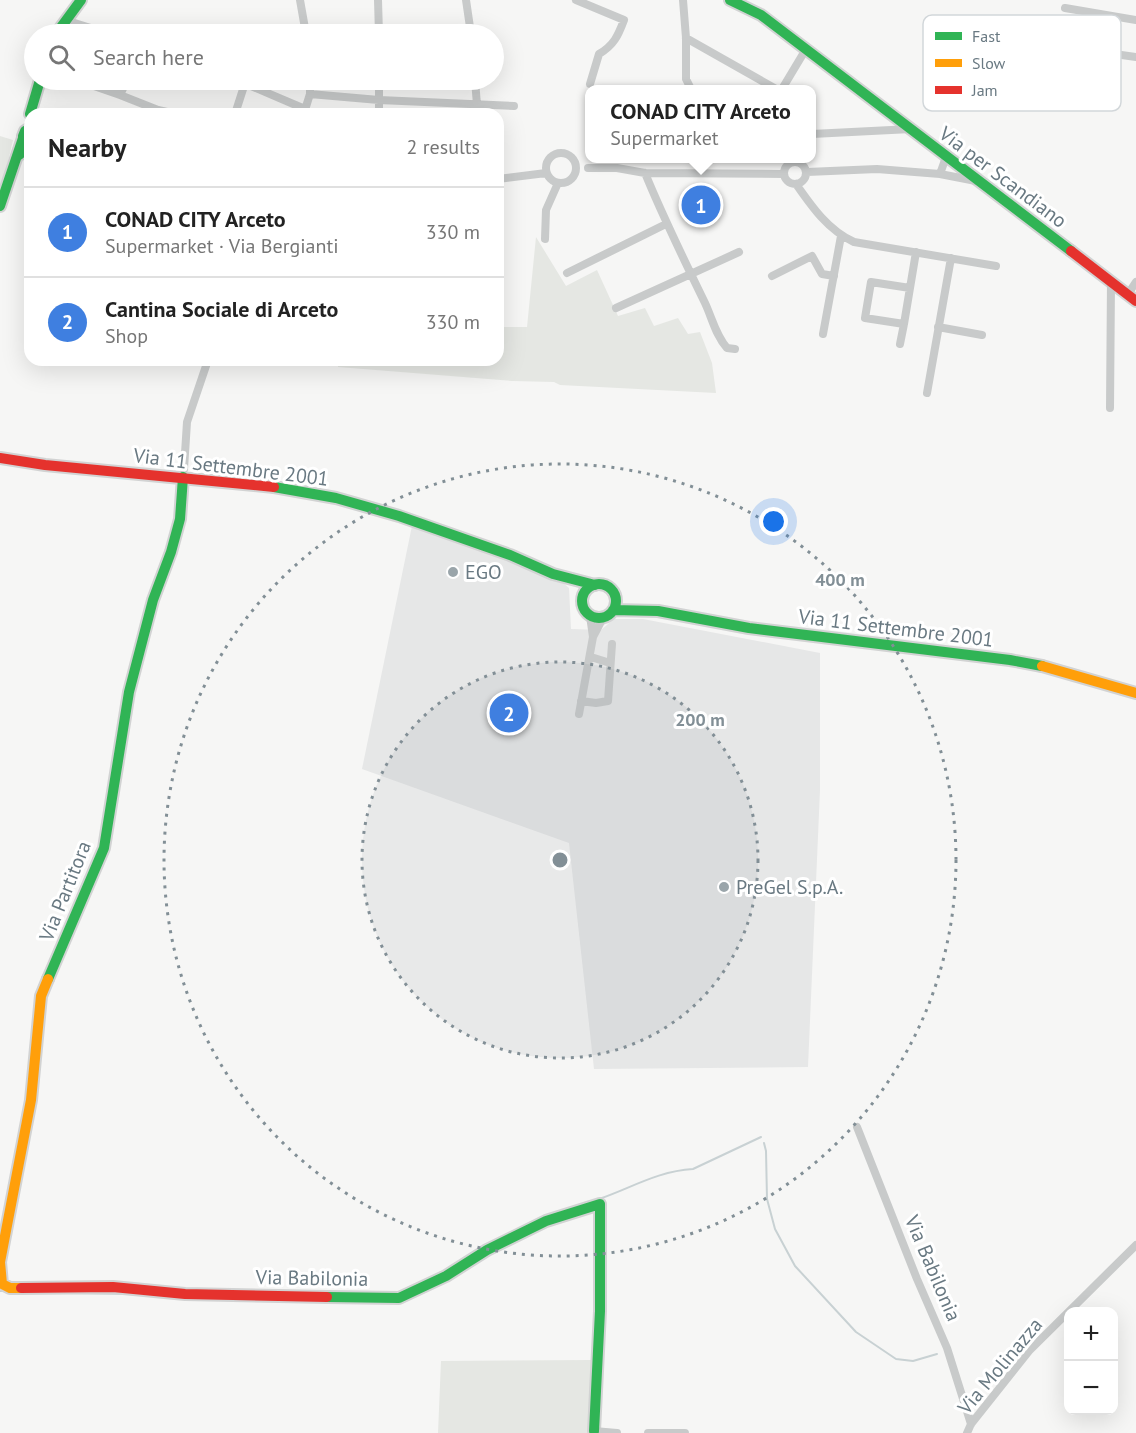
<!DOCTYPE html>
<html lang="en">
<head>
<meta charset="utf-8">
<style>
  :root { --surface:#fff; --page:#f2f2f2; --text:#222; --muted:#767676; --line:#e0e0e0; --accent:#1a73e8 }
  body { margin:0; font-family:"PT Sans",sans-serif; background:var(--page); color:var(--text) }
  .controls { position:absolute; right:18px; bottom:18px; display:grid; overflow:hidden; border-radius:12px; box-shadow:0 6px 24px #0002 }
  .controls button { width:54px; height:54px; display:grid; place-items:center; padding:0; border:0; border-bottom:2px solid var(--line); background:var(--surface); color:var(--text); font:30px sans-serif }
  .you { position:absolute; left:774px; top:522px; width:21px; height:21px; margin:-15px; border:4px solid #fff; border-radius:50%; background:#1a73e8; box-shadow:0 0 0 9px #1a73e833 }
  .badge { display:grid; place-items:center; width:39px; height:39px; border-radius:50%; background:var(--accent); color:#fff; font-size:20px; font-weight:700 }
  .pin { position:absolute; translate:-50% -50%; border:3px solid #fff; box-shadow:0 2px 6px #0006 }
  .popup { position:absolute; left:585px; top:85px; width:231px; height:78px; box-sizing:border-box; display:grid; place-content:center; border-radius:12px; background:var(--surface); filter:drop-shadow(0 2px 4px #0005); font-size:20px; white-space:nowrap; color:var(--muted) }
  .popup b { font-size:22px; color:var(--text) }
  .popup::after { content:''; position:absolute; left:50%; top:100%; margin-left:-12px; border:12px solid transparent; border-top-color:var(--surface) }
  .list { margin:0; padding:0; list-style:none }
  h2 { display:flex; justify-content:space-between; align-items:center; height:78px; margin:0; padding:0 24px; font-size:26px }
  h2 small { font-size:20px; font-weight:400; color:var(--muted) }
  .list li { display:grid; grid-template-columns:39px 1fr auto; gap:18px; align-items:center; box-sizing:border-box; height:90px; padding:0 24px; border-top:2px solid var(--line) }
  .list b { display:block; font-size:22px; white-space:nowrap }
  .list p { margin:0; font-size:20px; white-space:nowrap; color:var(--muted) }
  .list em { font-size:20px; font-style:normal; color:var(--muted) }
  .icon { flex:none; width:33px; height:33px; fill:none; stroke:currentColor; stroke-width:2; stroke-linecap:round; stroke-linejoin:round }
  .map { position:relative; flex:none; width:1136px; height:1433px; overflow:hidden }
  .search { position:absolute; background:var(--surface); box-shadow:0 6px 24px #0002; left:24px; top:24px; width:480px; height:66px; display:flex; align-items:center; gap:15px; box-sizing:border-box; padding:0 21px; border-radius:33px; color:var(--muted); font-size:22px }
  .panel { position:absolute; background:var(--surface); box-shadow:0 6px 24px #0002; left:24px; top:108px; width:480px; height:258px; border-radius:18px }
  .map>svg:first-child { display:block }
</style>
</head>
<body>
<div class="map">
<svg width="1136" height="1433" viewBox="0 0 1136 1433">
  <rect width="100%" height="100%" fill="#f6f6f5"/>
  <path fill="#e6e7e7" d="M413 521 554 575 569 588 571 629 601 630 614 619H643L820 653V790L808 1067 594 1069 569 843 362 769Z"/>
  <path fill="#e5e7e3" d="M0 136 13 140 1 192H0Z
    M536 237 566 286 597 270 618 316 645 308 654 326 678 318 688 334 700 332 712 363 716 393 560 385 554 382 512 381 338 367V360H498V327H527Z
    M591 1360 589 1433H438L441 1361Z"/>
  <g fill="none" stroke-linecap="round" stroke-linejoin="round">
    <path stroke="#c8d1d3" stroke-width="2" d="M764 1143 766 1151 767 1199 775 1229 795 1266 856 1332 896 1359 913 1361 937 1354
      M599 1199C631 1188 658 1171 693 1169L761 1137
      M0 1291H7
      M67 1293 130 1294"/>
    <g stroke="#d2d3d3" stroke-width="14">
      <path id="fast" d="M730 0 761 15 1071 251
        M56 34 81 0
        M30 114 40 80
        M19 155 30 145 26 143 23 136 25 131 30 128
        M0 206 23 138
        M274 487 336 498 399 516 510 555 553 574 595 585
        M582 601a17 17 0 1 1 34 0a17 17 0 1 1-34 0Z
        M613 610 658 611 749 628 1010 660 1042 666
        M48 979 104 848 129 692 153 600 171 552 180 519 183 477
        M327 1297 399 1298 446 1276 487 1250 546 1221 600 1204V1311L594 1431"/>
    </g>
    <g stroke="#d2d3d3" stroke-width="14">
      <path id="slow" d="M1042 666 1136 693
        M21 1288H10L2 1284 0 1262 31 1100 41 996 48 979"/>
    </g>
    <g stroke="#d2d3d3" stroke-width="14">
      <path id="jam" d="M1071 251 1136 301
        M0 458 45 465 274 487
        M21 1288 113 1287 185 1294 327 1297"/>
    </g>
    <path stroke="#c8caca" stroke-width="8" d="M300 0 306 34
      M378 0 379 34
      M466 0 471 34
      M576 0 624 20C618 36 614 45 599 54L590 84
      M683 0 686 38V79L691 89
      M1065 8 1136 20
      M65 20 110 34
      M305 31 417 34
      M686 38 776 89
      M1079 49 1136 57
      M127 80 120 95 158 110 176 114
      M237 80 305 109
      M379 80V114
      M475 80 477 105
      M91 85 120 95
      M782 89 806 49
      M310 94 379 100 514 106
      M304 113 310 94V80
      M235 114 245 83
      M812 134 911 129
      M546 168a15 15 0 1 1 30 0a15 15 0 1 1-30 0Z
      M784 173a11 11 0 1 1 22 0a11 11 0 1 1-22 0Z
      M588 168H617L645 173 784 174
      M807 172 877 169 940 174 976 181
      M645 173C663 217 684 260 705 303 712 318 716 336 727 348L735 349
      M940 174 946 157
      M498 179 546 173
      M796 184C812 207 828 230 854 242L996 266
      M545 239 546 210 558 183
      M567 273 666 224
      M772 276 812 256 822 274 834 276
      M910 288 871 282 865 318 904 324 916 252
      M1128 294 1136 282
      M616 308 739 252
      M938 327 982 335
      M823 334 841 236
      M900 344 904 324
      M927 393 951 258
      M1110 408 1111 281
      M184 469 187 422 208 360
      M590 616 593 637 603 618
      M591 657 610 663
      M581 701 596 703 608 701 612 644
      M579 714 593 637
      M857 1127 917 1279 947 1348 971 1424
      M594 1433V1431L617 1433
      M648 1433H685
      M967 1433 971 1424 1029 1351 1136 1245"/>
    <use href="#fast" stroke="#30b455" stroke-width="10"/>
    <use href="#slow" stroke="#ff9f0a" stroke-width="10"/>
    <use href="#jam" stroke="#e5322d" stroke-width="10"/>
  </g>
  <circle cx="560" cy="860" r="198" fill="#828f96" fill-opacity=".12"/>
  <g fill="none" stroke="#828f96" stroke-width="3" stroke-dasharray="3 6">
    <circle cx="560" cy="860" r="198"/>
    <circle cx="560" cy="860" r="396"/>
  </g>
  <g fill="#9aa5aa" stroke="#fff" stroke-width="2">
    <circle cx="453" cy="572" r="6"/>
    <circle cx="724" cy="887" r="6"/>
  </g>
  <g text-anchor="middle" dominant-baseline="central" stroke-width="6" stroke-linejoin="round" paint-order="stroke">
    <g font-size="20" fill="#697982" stroke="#fff">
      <text transform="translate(1003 177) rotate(37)">Via per Scandiano</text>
      <text transform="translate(231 467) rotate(7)">Via 11 Settembre 2001</text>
      <text transform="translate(896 628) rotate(7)">Via 11 Settembre 2001</text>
      <text transform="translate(65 891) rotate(-68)">Via Partitora</text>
      <text transform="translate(933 1268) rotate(67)">Via Babilonia</text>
      <text transform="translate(312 1278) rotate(1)">Via Babilonia</text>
      <text transform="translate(1000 1366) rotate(-50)">Via Molinazza</text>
    </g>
    <g font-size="20" fill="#697982" stroke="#fff" text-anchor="start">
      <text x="465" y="572">EGO</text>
      <text x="736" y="887">PreGel S.p.A.</text>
    </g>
  </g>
  <rect x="923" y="15" width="198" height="96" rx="9" fill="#fff" stroke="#d2d7da" stroke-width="1.5"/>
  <rect x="935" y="32" width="27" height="8" fill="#30b455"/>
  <rect x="935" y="59" width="27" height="8" fill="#ff9f0a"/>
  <rect x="935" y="86" width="27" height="8" fill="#e5322d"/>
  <g font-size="16" fill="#697982">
    <text x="972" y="42">Fast</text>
    <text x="972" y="69">Slow</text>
    <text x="972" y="96">Jam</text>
  </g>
  <circle cx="560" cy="860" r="9" fill="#828f96" stroke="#fff" stroke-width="3"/>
  <g font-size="18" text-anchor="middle" font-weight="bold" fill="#828f96" stroke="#fff" stroke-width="6" stroke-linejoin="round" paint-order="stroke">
    <text x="840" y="586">400 m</text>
    <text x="700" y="726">200 m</text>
  </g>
</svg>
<div class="controls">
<button>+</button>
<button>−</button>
</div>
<div class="you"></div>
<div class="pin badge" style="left:701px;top:205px;background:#3f7fe0">1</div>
<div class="popup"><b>CONAD CITY Arceto</b>Supermarket</div>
<div class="pin badge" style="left:509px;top:713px;background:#3f7fe0">2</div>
<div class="search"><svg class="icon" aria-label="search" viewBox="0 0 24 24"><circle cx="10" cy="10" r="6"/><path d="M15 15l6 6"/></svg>Search here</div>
<section class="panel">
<h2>Nearby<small>2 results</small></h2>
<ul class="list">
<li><span class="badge" style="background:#3f7fe0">1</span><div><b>CONAD CITY Arceto</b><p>Supermarket · Via Bergianti</p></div><em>330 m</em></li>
<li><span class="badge" style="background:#3f7fe0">2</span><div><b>Cantina Sociale di Arceto</b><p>Shop</p></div><em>330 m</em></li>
</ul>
</section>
</div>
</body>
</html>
